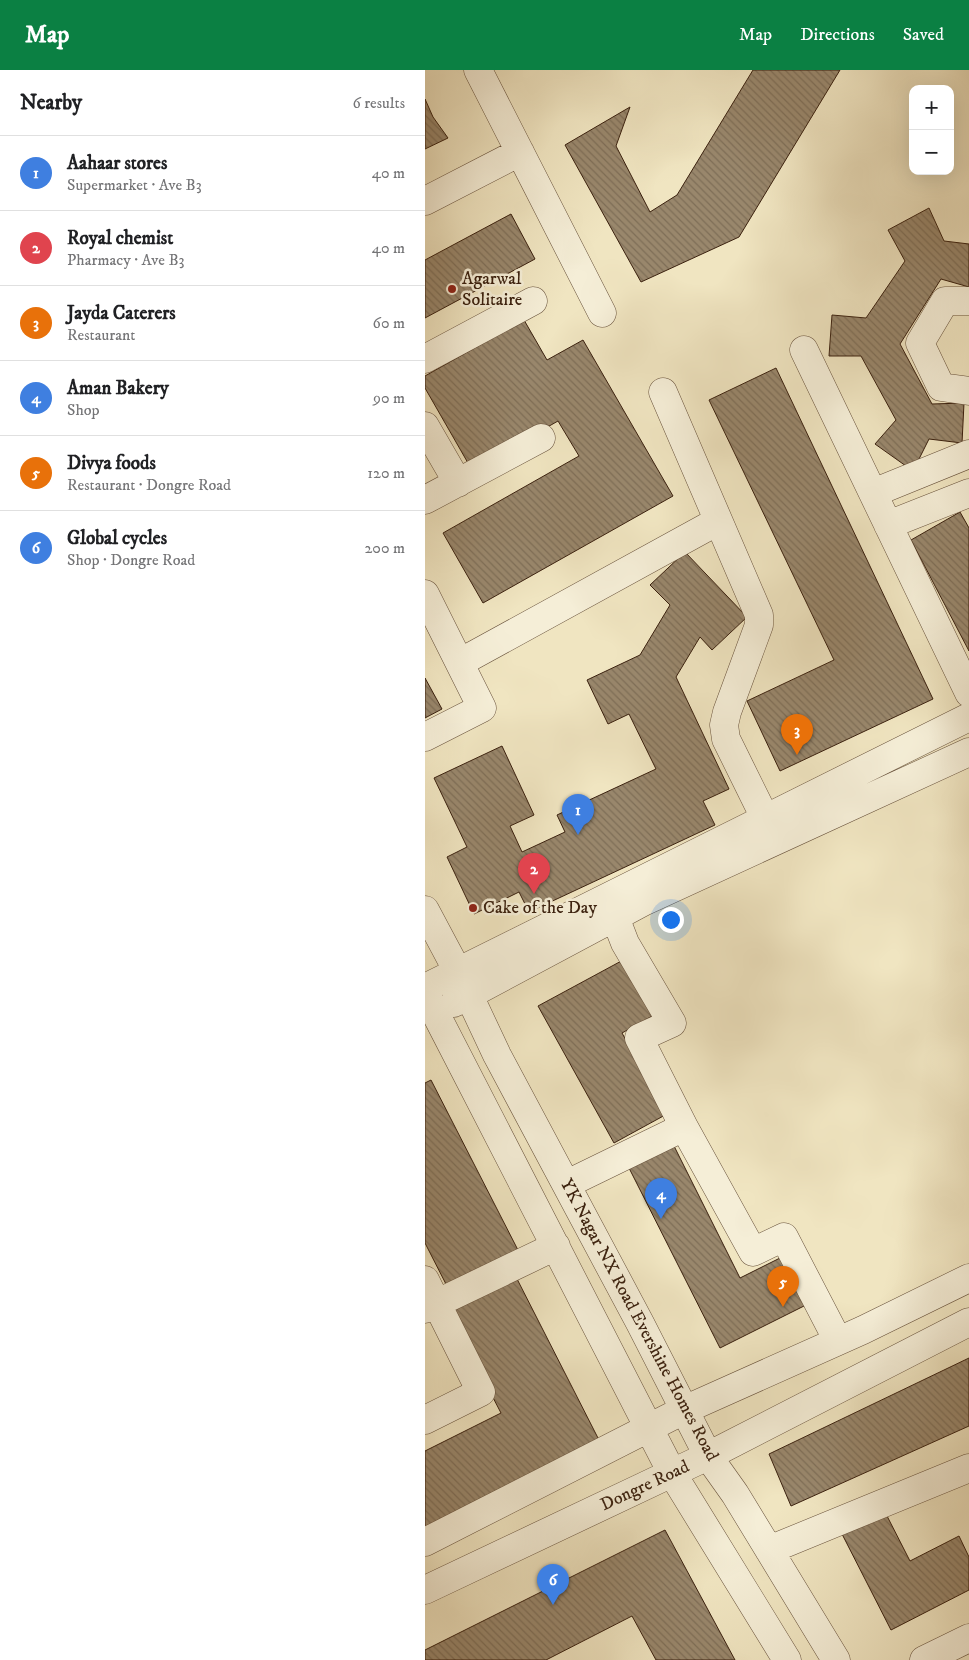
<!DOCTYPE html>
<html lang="en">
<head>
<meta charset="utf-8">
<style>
  :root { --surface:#fff; --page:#f6f6f6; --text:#202124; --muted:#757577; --line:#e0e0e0; --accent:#0b8043 }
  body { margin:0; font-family:"IM FELL DW Pica",serif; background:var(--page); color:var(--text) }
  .controls { position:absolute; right:15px; top:15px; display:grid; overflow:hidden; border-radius:10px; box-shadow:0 5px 20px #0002 }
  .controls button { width:45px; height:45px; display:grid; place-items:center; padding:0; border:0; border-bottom:1px solid var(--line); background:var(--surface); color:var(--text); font:25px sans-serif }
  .you { position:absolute; left:245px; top:849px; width:18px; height:18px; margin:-12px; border:4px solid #fff; border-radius:50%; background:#1a73e8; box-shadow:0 0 0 8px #1a73e833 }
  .badge { display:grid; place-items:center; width:32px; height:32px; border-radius:50%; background:var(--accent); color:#fff; font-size:16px; font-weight:700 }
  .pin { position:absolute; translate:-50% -41px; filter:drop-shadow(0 1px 2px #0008) }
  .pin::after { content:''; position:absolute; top:26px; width:18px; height:15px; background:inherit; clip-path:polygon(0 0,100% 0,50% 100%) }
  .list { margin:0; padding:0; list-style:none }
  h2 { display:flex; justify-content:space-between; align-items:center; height:65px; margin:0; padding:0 20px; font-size:21px }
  h2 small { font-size:16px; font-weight:400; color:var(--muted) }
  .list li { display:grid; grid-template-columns:32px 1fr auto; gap:15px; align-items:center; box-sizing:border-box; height:75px; padding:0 20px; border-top:1px solid var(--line) }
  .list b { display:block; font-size:19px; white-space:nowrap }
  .list p { margin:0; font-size:16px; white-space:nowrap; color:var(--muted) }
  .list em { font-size:16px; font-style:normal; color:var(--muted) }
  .map { position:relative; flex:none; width:544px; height:1590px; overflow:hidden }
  header { display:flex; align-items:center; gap:30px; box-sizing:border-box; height:70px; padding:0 25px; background:var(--accent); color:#fff }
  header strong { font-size:24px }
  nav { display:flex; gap:28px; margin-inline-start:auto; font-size:18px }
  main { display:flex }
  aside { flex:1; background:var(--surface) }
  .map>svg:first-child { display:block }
</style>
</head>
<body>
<header>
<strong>Map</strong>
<nav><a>Map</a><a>Directions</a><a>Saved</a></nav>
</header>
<main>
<aside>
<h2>Nearby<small>6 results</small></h2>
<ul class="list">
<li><span class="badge" style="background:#3f7fe0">1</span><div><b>Aahaar stores</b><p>Supermarket · Ave B3</p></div><em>40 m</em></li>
<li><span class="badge" style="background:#e0444e">2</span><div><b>Royal chemist</b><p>Pharmacy · Ave B3</p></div><em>40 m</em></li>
<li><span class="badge" style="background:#e8710a">3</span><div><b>Jayda Caterers</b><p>Restaurant</p></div><em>60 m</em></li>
<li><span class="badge" style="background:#3f7fe0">4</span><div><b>Aman Bakery</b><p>Shop</p></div><em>90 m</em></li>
<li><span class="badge" style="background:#e8710a">5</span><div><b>Divya foods</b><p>Restaurant · Dongre Road</p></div><em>120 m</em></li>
<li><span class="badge" style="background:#3f7fe0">6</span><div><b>Global cycles</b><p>Shop · Dongre Road</p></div><em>200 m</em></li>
</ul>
</aside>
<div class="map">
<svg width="544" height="1590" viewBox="0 0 544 1590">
  <defs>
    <pattern id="building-back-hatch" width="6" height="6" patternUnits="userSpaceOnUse" patternTransform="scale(1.25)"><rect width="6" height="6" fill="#99876c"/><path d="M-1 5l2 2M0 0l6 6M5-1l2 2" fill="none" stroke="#7e6e57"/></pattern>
  </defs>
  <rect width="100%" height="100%" fill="#f0e5c1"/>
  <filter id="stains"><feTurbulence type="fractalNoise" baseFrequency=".004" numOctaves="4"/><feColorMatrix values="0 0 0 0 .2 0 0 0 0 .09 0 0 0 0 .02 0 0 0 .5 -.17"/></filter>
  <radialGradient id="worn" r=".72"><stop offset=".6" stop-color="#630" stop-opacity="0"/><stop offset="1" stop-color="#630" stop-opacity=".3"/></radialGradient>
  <path fill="url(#building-back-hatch)" stroke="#3b210f" d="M328 0H415L314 167 216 212 140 75 205 37 191 76 225 142 252 125Z
    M0 29 8 47 23 68 0 79Z
    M504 138 519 171 544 174V217L516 209 475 274 507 334 539 333 537 373 504 369 488 401 450 374 471 350 436 286H404L407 245 441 248 480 191 463 160Z
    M86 144 110 189 0 248V190Z
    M99 250 122 290 158 270 248 426 58 533 18 463 154 386 133 351 47 400 0 318V306Z
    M351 298 508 629 355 701 322 631 409 590 284 330Z
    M535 442 544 458V581L486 470Z
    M260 482 322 547 287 580 275 567 251 607 304 719 278 731 290 755 104 842 94 822 49 844 22 787 42 777 9 708 77 676 109 745 85 756 97 782 140 762 132 745 231 699 204 644 183 654 162 610 215 585 245 535 225 515Z
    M0 608 17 639 0 648Z
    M200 889 231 944 197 963 242 1044 189 1073 113 936Z
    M6 1010 95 1184 24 1220 0 1173V1013Z
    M249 1076 315 1208 359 1186 383 1234 295 1278 204 1098Z
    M89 1203 174 1370 0 1458V1381L76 1343 21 1237Z
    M544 1288V1356L366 1436 344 1384Z
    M460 1442 485 1491 534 1466 544 1487V1520L466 1560 417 1464Z
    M240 1460 310 1590H231L207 1546 121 1590H0V1580Z"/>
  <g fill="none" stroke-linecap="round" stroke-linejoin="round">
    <g stroke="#68523c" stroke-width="29">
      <path id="minor" d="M53 0 177 243
        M0 131 95 82
        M544 231H520L495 273 516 317 544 321
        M379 280 544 623
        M0 289 108 231
        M238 322 334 545V555L302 642 299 655 301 669 340 748
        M0 356 33 413
        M448 423 544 384
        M0 430 116 368
        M463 455 544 423
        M0 524 57 638 0 667
        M36 592 293 451
        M0 840 33 902 72 985 215 1253 283 1386 310 1424 411 1590
        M190 847 200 873 247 953 214 968 259 1057
        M0 918 544 647
        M0 923 247 1403 362 1590
        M29 933 220 831 544 682
        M142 1114 259 1057 328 1182 359 1167 413 1271
        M0 1210 56 1322 0 1350
        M0 1239 131 1176
        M0 1472 259 1340 438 1260 544 1208
        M344 1480 544 1398
        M0 1520 283 1386 544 1252
        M499 1590 544 1568"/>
    </g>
    <use href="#minor" stroke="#f5eed7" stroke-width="28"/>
  </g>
  <g fill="#8f2418" stroke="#f5eed7" stroke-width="2">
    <circle cx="27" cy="219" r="5"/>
    <circle cx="48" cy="838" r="5"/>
  </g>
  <g text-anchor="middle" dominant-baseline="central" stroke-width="5" stroke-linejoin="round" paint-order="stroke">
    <g font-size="18" fill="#3b210f" stroke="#f5eed7" text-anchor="start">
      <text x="37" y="209">Agarwal<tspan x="37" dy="21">Solitaire</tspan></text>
      <text x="58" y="838">Cake of the Day</text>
    </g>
    <g font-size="18" fill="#3b210f" stroke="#f5eed7">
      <text transform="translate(214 1250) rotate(62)">YK Nagar NX Road Evershine Homes Road</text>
      <text transform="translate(220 1416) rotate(-25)">Dongre Road</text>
    </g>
  </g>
  <rect width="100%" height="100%" filter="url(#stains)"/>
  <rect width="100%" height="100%" fill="url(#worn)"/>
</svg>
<div class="controls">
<button>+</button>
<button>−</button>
</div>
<div class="you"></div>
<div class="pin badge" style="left:153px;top:765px;background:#3f7fe0">1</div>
<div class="pin badge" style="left:109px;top:824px;background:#e0444e">2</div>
<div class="pin badge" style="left:372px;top:685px;background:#e8710a">3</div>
<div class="pin badge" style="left:236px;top:1149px;background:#3f7fe0">4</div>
<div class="pin badge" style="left:358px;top:1237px;background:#e8710a">5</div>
<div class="pin badge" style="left:128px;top:1535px;background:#3f7fe0">6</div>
</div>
</main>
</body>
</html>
